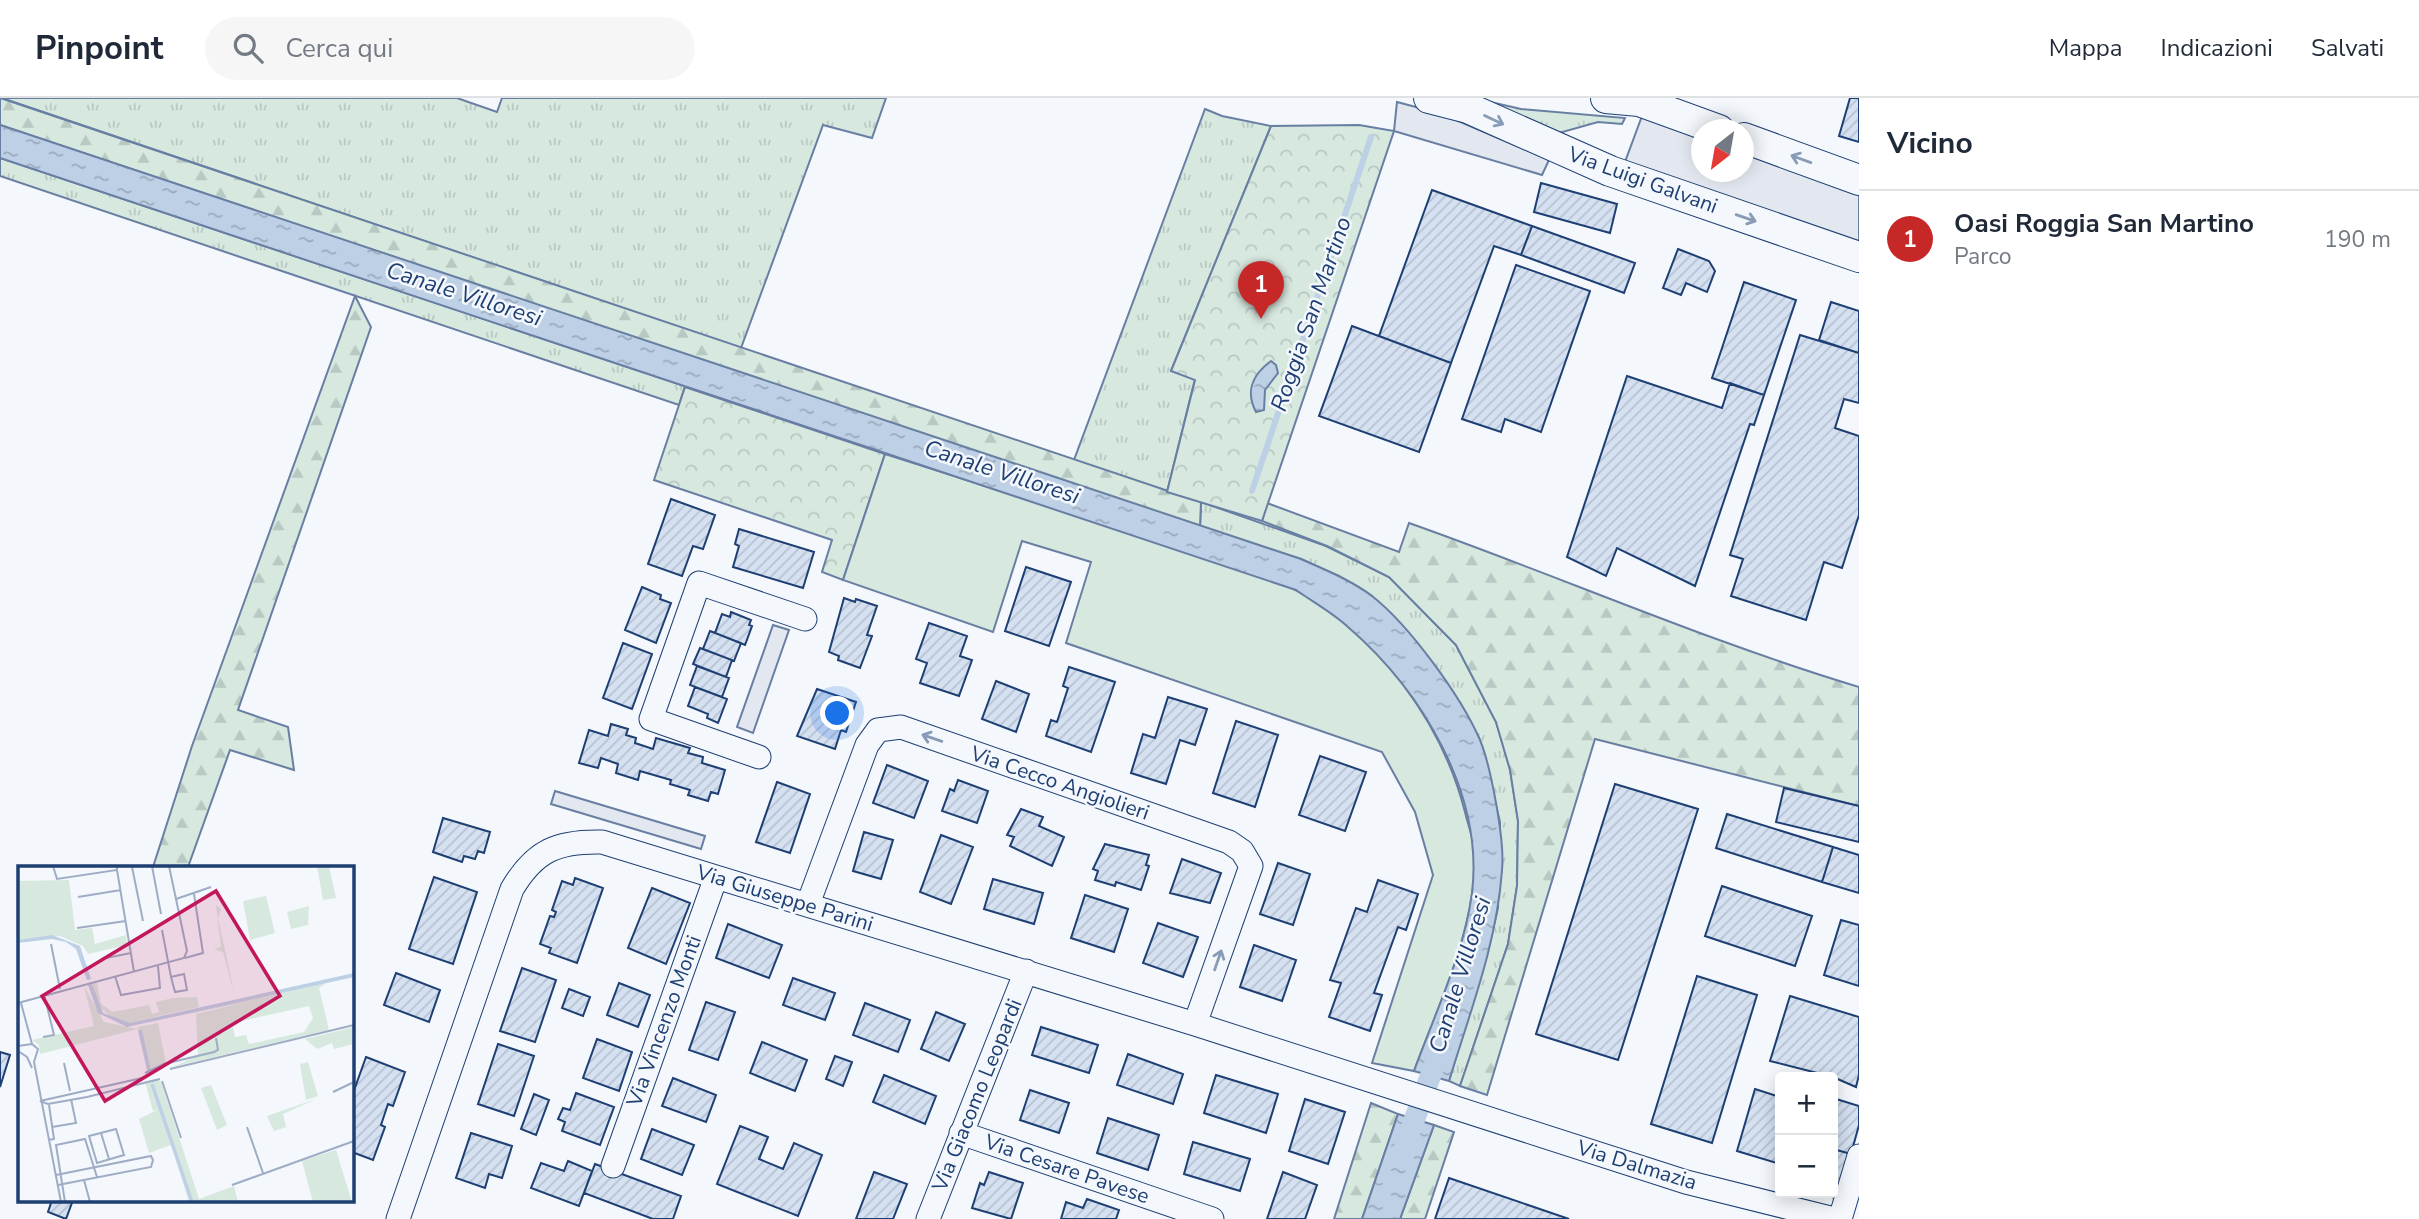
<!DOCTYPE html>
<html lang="it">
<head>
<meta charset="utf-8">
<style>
  :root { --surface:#fff; --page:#f6f6f7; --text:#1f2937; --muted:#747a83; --line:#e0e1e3; --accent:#c62828 }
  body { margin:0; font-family:"Nunito Sans",sans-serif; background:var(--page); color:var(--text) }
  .controls { position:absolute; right:21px; bottom:21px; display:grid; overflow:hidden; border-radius:7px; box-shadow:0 4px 18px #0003 }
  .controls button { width:63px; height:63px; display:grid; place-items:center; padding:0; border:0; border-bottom:2px solid var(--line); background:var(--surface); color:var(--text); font:35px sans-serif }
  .compass { position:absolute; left:1691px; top:21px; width:63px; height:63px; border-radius:50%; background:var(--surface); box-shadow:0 4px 18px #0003; rotate:211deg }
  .you { position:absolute; left:838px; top:616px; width:24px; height:24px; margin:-18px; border:5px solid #fff; border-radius:50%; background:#1a73e8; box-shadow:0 0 0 10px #1a73e833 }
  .badge { display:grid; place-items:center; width:46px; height:46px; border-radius:50%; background:var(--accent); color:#fff; font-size:23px; font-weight:700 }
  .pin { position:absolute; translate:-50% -58px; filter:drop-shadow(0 2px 4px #0008) }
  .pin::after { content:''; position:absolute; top:37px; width:24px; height:21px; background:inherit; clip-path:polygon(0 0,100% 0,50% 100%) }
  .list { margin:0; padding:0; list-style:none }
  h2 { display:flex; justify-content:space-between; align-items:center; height:91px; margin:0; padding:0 28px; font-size:30px }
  h2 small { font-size:23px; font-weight:400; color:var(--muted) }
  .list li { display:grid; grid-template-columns:46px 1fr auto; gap:21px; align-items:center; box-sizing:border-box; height:98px; padding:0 28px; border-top:2px solid var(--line) }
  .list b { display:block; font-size:26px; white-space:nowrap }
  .list p { margin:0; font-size:23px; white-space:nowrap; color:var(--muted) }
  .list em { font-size:23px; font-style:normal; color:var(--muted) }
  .icon { flex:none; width:38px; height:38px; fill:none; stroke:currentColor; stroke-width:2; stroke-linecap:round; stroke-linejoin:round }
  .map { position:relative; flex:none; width:1859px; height:1121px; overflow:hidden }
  header { display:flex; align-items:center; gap:42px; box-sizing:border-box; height:98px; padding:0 35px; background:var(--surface); border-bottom:2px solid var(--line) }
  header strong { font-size:33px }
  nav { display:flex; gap:38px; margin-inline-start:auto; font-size:24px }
  .search { width:490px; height:63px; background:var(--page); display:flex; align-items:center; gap:18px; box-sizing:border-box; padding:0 24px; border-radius:38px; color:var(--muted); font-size:26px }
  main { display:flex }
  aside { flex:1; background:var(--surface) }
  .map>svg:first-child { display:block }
</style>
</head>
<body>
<header>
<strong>Pinpoint</strong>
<div class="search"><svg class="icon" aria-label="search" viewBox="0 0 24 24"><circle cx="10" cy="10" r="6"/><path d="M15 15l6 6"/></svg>Cerca qui</div>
<nav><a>Mappa</a><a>Indicazioni</a><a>Salvati</a></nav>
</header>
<main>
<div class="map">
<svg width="1859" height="1121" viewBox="0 0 1859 1121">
  <defs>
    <pattern id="grass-tufts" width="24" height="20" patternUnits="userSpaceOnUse" patternTransform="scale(1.75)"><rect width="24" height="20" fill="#d7e8df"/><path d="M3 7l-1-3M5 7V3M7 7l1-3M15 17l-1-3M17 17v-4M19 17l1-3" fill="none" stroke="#b8c8c3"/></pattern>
    <pattern id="forest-firs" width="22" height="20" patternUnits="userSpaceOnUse" patternTransform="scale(1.75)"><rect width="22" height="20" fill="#d7e8df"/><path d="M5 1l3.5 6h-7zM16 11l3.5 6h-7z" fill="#b8c8c3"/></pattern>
    <pattern id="park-crowns" width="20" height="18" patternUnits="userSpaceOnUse" patternTransform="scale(1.75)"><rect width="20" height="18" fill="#d7e8df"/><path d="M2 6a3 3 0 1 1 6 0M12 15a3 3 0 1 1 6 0" fill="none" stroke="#b8c8c3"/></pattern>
    <pattern id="water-ripples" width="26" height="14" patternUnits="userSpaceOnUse" patternTransform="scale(1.75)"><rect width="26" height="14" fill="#bed0e5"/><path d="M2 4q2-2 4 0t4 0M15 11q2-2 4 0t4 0" fill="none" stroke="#9aaabe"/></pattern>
    <pattern id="building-hatch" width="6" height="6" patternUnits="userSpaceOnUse" patternTransform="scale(1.75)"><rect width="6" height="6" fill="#d5e0f0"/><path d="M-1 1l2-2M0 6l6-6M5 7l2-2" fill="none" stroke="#b6c1d1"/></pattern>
  </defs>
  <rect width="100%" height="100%" fill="#f4f7fb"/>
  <path fill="url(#grass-tufts)" stroke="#687fa3" stroke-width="2" d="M2 0H457L497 14 502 0H886L872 40 823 27 741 250Z
    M1473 0 1521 11 1625 20 1622 26 1598 24 1559 35Z
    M1205 11 1222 18 1271 28 1171 273 1195 281 1167 394 1074 362Z
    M0 60 685 288 679 307 0 78Z
    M1201 404 1326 448 1389 479 1456 547 1496 624 1510 671 1518 723 1517 788 1508 846 1460 988 1449 983 1488 854 1498 810 1500 724 1480 642 1439 575 1402 529 1372 498 1339 478 1301 461 1200 429Z"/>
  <path fill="url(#forest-firs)" stroke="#687fa3" stroke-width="2" d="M0 0 1201 404 1200 429 0 27Z
    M355 198 371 229 238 612 288 629 294 672 230 652 188 769H153L192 648Z
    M1267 405 1399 454 1409 425C1559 478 1706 543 1859 589V708L1595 641 1487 997 1460 988 1508 846 1517 788 1518 723 1510 672 1496 624 1456 547 1389 479 1327 448 1262 423Z
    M1371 1005 1398 1016 1362 1121H1334Z
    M1434 1027 1454 1034 1425 1121H1400Z"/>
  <path fill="url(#park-crowns)" stroke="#687fa3" stroke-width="2" d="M1359 27 1394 33 1262 423 1167 394 1195 282 1171 273 1271 28Z
    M685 289 885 356 843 482 822 474 832 442 654 382Z"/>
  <path fill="#d7e8df" stroke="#687fa3" stroke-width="2" d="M885 356C983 387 1080 418 1177 450 1216 463 1261 473 1297 493 1379 538 1442 624 1465 714 1468 727 1474 742 1475 755 1476 831 1440 903 1414 973L1372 965 1433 777 1415 714 1382 654 1066 545 1091 464 1022 443 993 534 843 482Z"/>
  <path fill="#e3e8f0" stroke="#687fa3" stroke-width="2" d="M1397 4 1442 16 1549 62 1542 77 1394 33Z
    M1642 18 1701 40 1702 74H1744V55L1859 96V147L1625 64Z
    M773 527 789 532 753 635 737 629Z
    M555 693 705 738 701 751 551 706Z"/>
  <path fill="url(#water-ripples)" stroke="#687fa3" stroke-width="2" d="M0 27 1301 461C1325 472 1351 482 1372 498 1409 527 1461 598 1480 642 1491 669 1505 743 1502 772 1497 845 1470 914 1449 983L1414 973C1435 915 1464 856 1472 795 1484 696 1422 593 1348 529 1333 515 1313 504 1296 492L0 60Z
    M1271 263 1276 267 1278 275 1265 292 1264 312 1256 314C1245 293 1252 277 1271 263Z
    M1398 1016 1434 1027 1400 1121H1362Z"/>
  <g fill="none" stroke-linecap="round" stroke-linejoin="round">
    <path stroke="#bed0e5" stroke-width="6" d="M1252 393 1371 39"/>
    <path stroke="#bed0e5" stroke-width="21" d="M1405 1047 1440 952"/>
  </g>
  <path fill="url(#building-hatch)" stroke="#1d3f73" stroke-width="2" d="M1850 0H1859V44L1839 38Z
    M1541 85 1617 106 1610 135 1534 114Z
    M1432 92 1532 128 1521 157 1494 148 1451 265 1379 238Z
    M1532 128 1635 165 1624 195 1521 157Z
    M1678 151 1709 163 1715 173 1707 194 1686 185 1681 197 1663 190Z
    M1516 167 1590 193 1541 334 1505 321 1501 334 1462 321Z
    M1744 184 1796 202 1764 297 1712 280Z
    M1831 204 1859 213V255L1819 242Z
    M1352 228 1451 265 1419 354 1319 318Z
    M1800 237 1859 255V305L1844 301 1835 330 1859 338V417L1842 470 1824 464 1806 522 1731 498 1743 461 1730 457Z
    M1627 278 1722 310 1730 285 1764 297 1754 327 1750 326 1695 488 1617 450 1606 478 1567 459Z
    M671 401 715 417 703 451 693 448 682 478 648 466Z
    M739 431 814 454 803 490 733 469 739 448 735 446Z
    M1026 469 1071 484 1049 548 1005 533Z
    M642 489 661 497 660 501 671 505 656 545 625 532Z
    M844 500 855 504 856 501 877 508 867 537 872 538 860 570 838 562 839 558 829 554Z
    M731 514 751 522 749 527 752 528 745 547 715 535 722 516 730 519Z
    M929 525 967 538 960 558 972 562 959 598 920 585 927 565 916 561Z
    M710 533 741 545 734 563 703 551Z
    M623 545 652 556 632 611 603 600Z
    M700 550 732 562 726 579 693 566Z
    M697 568 729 580 722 599 690 587Z
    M1069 569 1115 584 1091 654 1046 638 1051 622 1057 624 1068 590 1063 588Z
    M996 583 1029 596 1016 634 982 621Z
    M695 589 727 601 718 625 707 620 708 616 688 608Z
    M817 591 856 604 846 634 841 632 835 651 797 638Z
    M1168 599 1207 611 1195 647 1180 642 1166 686 1131 675 1143 636 1155 640Z
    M1236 623 1278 637 1255 709 1213 695Z
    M611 626 628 631 626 637 636 640 635 645 653 651 656 640 690 650 688 655 703 659 702 665 725 672 718 696 711 694 708 703 688 697 690 692 670 686 671 682 640 673 638 682 616 675 618 666 601 660 598 670 579 665 589 632 608 638Z
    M1320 658 1366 674 1345 733 1299 717Z
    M887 667 928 683 914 720 873 705Z
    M958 682 988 693 977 725 942 713 950 691 954 693Z
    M777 684 810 696 790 755 756 744Z
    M1615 686 1698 711 1618 962 1536 936Z
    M1784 690 1859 708V744L1776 724Z
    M1021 711 1043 719 1039 728 1064 739 1052 768 1010 748 1014 739 1007 737Z
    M1727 716 1833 749 1822 784 1716 750Z
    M443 720 490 734 484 755 478 753 475 761 464 758 462 764 433 754Z
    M864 734 893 742 881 781 853 773Z
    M941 737 973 749 951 806 920 794Z
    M1105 746 1149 757 1146 767 1149 768 1141 792 1116 784 1115 788 1095 782 1098 773 1093 771Z
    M1833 749 1859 757V795L1822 784Z
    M1182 761 1221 775 1210 805 1170 795Z
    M1278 765 1310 776 1293 827 1260 816Z
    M434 779 477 794 453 866 409 851Z
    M575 780 603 790 577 865 549 855 551 850 540 846 550 818 554 819 556 814 552 812 562 783 573 787Z
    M993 781 1043 795 1034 826 984 811Z
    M1378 782 1418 796 1406 832 1398 829 1374 895 1382 897 1370 933 1329 919 1341 885 1330 882 1356 810 1367 814Z
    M1722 788 1812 818 1795 868 1705 838Z
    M652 790 690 805 666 866 628 850Z
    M1085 797 1128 811 1114 854 1071 840Z
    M1841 822 1859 827V888L1824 877Z
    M1158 825 1198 839 1183 879 1143 865Z
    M728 826 782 847 769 880 716 860Z
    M1254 847 1296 862 1282 903 1240 889Z
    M522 870 556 882 535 944 500 933Z
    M396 875 440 892 429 924 384 907Z
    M1697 878 1757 897 1712 1045 1651 1026Z
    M793 880 835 895 825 922 783 907Z
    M619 885 650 897 638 929 607 917Z
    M569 891 590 899 583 918 562 910Z
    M1790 898 1859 919V977L1856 989 1833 979 1770 963Z
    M706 904 735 914 718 962 689 952Z
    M865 905 910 922 898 954 853 937Z
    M936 914 965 926 949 963 921 951Z
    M1041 929 1098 947 1089 975 1032 957Z
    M597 941 632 954 619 993 583 980Z
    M762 944 807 962 795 993 750 975Z
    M498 946 534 958 514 1018 478 1006Z
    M0 954 10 957 0 989Z
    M1128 956 1183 976 1173 1006 1117 987Z
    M835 958 852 964 843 988 826 981Z
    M366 959 405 974 393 1008 388 1006 381 1027 385 1029 373 1062 352 1054V998Z
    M884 977 936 998 925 1026 873 1004Z
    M1216 977 1278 996 1266 1035 1204 1015Z
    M673 980 716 997 706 1024 662 1008Z
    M1755 991 1780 999V1066L1737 1053Z
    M1030 992 1069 1005 1059 1035 1020 1022Z
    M576 995 614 1009 600 1047 562 1033 565 1024 558 1021 563 1010 570 1012Z
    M534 996 549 1002 536 1037 521 1031Z
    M1833 1000 1859 1008V1027L1851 1056 1833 1051Z
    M1305 1001 1345 1014 1328 1066 1289 1053Z
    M1108 1020 1159 1037 1148 1072 1097 1055Z
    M740 1028 768 1039 759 1061 783 1071 794 1045 822 1057 798 1118 717 1086Z
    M652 1031 694 1047 682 1077 641 1061Z
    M471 1035 512 1048 502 1080 489 1076 485 1090 456 1080Z
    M1193 1044 1250 1061 1240 1093 1184 1076Z
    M1833 1051 1851 1056 1838 1101 1818 1095H1833Z
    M568 1063 592 1073 579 1108 531 1090 541 1065 564 1073Z
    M595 1066 681 1098 673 1121H653L584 1095Z
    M874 1074 907 1086 893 1121H856Z
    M989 1074 1023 1085 1011 1121 972 1110 980 1085 984 1087Z
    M1283 1074 1317 1087 1305 1121H1267Z
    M1449 1080 1569 1121H1435Z
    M1087 1101 1119 1112 1116 1121H1061L1066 1104 1083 1110Z
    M52 1102H73L66 1121 48 1114Z"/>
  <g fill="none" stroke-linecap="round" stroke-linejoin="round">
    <g stroke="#1d3f73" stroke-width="25">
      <path id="minor" d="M759 659 651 621 699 485 805 521
        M808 806 867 647 878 632 901 629 1229 744 1242 753 1251 768 1195 926
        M961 1035 1212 1121
        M613 1068 716 779
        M398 1121 512 791C535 752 558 743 602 744L1195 926 1686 1084 1834 1121
        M928 1121 1026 873
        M1840 1121 1859 1058"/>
    </g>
    <g stroke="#1d3f73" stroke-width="32">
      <path id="major" d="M1429 0 1468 10 1610 73 1859 159
        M1606 0 1639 3 1719 32
        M1744 40 1859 82"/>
    </g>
    <use href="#minor" stroke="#f4f7fb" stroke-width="23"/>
    <use href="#major" stroke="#f4f7fb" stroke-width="30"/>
  </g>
  <defs><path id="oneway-shaft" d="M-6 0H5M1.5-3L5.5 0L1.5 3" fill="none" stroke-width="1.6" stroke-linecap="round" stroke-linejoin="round" transform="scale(1.75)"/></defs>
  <g stroke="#889bb7">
    <use href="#oneway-shaft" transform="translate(1494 22) rotate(25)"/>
    <use href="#oneway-shaft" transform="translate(1801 61) rotate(-160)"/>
    <use href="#oneway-shaft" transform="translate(1746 120) rotate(19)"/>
    <use href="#oneway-shaft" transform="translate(932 640) rotate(-161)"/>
    <use href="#oneway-shaft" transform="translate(1218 862) rotate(-71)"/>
  </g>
  <g text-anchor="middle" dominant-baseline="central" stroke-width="5" stroke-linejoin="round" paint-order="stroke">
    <g font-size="21" fill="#1d3f73" stroke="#f4f7fb">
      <text transform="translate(1643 82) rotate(20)">Via Luigi Galvani</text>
      <text transform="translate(1060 685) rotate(19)">Via Cecco Angiolieri</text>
      <text transform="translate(785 800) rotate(17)">Via Giuseppe Parini</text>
      <text transform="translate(664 923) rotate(-70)">Via Vincenzo Monti</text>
      <text transform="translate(977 997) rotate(-68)">Via Giacomo Leopardi</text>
      <text transform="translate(1637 1067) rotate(17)">Via Dalmazia</text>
      <text transform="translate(1067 1071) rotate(19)">Via Cesare Pavese</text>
    </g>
    <g font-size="23" font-style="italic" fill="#1d3f73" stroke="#f4f7fb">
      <text transform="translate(464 196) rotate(18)">Canale Villoresi</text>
      <text transform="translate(1311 216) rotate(-71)">Roggia San Martino</text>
      <text transform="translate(1002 374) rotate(18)">Canale Villoresi</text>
      <text transform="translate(1460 877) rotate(-73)">Canale Villoresi</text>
    </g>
  </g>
  <g transform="translate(18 768)">
    <rect width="336" height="336" fill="#f4f7fb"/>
    <path d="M299 0H311L318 32 305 34ZM51 14 57 64 74 62 77 78 108 69 109 79 70 88 65 80 42 70 0 74V15ZM248 30 257 67 232 74 225 35ZM291 40 290 59 273 63 269 46ZM308 117 301 122 311 164 154 201 180 190 178 148ZM291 140 295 152 286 166 231 178 228 169 217 171 214 157ZM140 157 148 197 141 199 130 159ZM336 161V178L316 183 314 177 299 183 287 173ZM290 196 300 230 288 234 282 198ZM193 219 209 259 199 264 183 222ZM298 233 265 248 268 261 256 265 249 250ZM141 243 153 279 131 287 121 253Z" fill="#d7e8df" fill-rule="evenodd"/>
    <path d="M198 39 203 43 200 52 217 131 205 86 196 83 203 81ZM299 119V122L125 157ZM66 120 86 156 120 163 22 188 21 179 14 174 76 160ZM318 284 334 336H295L284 295ZM216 320 220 336H182L181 333Z" fill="#d7e8df"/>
    <path d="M179 131 181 141 158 146 155 132ZM130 159 141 199 129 205 119 161ZM136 213 143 216 182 336H171L142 243 135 245 127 216Z" fill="#d7e8df"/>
    <path d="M79 117 83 138 95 146 131 139 134 148 141 146 138 136 155 132 158 146 112 157 95 153 79 138 74 118Z" fill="#d7e8df"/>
    <path d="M34 69 62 80 73 113 69 114 58 83 48 76 34 73 0 77V74ZM336 107V111L109 161 80 147 70 119 74 118 85 147 112 157Z" fill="#bed0e5"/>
    <path fill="none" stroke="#bed0e5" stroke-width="3.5" d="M122 164 131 204M134 218 174 336"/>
    <path fill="none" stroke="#9eadc5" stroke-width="2" d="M35 0 39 13 99 4V0M134 0 143 48M114 1 125 55M99 4 116 106M60 31 103 24M158 33 193 21M59 62 108 55M144 64 153 111 157 126 169 124 166 108 153 111M33 78 42 123M167 92 185 87 176 28M83 93 113 87M97 110 103 129 142 122 140 100M0 137 166 92 169 85 151 0M3 137 14 178M25 171 36 169 26 128M0 180 14 178 20 183 16 196 43 336M0 185 9 191 14 202M46 197 52 225M152 203 336 159M127 207 146 198 196 186 200 184 198 172M144 215 163 272M315 226 336 216M22 235 30 238 69 231 142 213M22 235 124 212M34 261 58 257 53 233M229 261 245 307M98 263 106 289 79 297 71 270ZM83 267 91 293M31 274 36 273 31 239M38 309 133 290 135 294 133 301 40 319M66 314 72 336M214 319 336 275M47 336 38 279 67 273 79 311"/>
    <path fill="#c2185b" fill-opacity="0.15" stroke="#c2185b" stroke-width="3.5" d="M198 25 262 130 87 235 24 130Z"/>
    <rect width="336" height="336" fill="none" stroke="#1d3f73" stroke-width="3.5"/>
  </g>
</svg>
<div class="controls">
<button>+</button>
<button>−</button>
</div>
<svg class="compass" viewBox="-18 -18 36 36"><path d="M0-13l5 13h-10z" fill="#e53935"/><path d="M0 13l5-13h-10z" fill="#747a83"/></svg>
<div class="you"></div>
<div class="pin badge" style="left:1261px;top:221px">1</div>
</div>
<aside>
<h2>Vicino<small></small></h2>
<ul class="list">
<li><span class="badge">1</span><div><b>Oasi Roggia San Martino</b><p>Parco</p></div><em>190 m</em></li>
</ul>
</aside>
</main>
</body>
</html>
